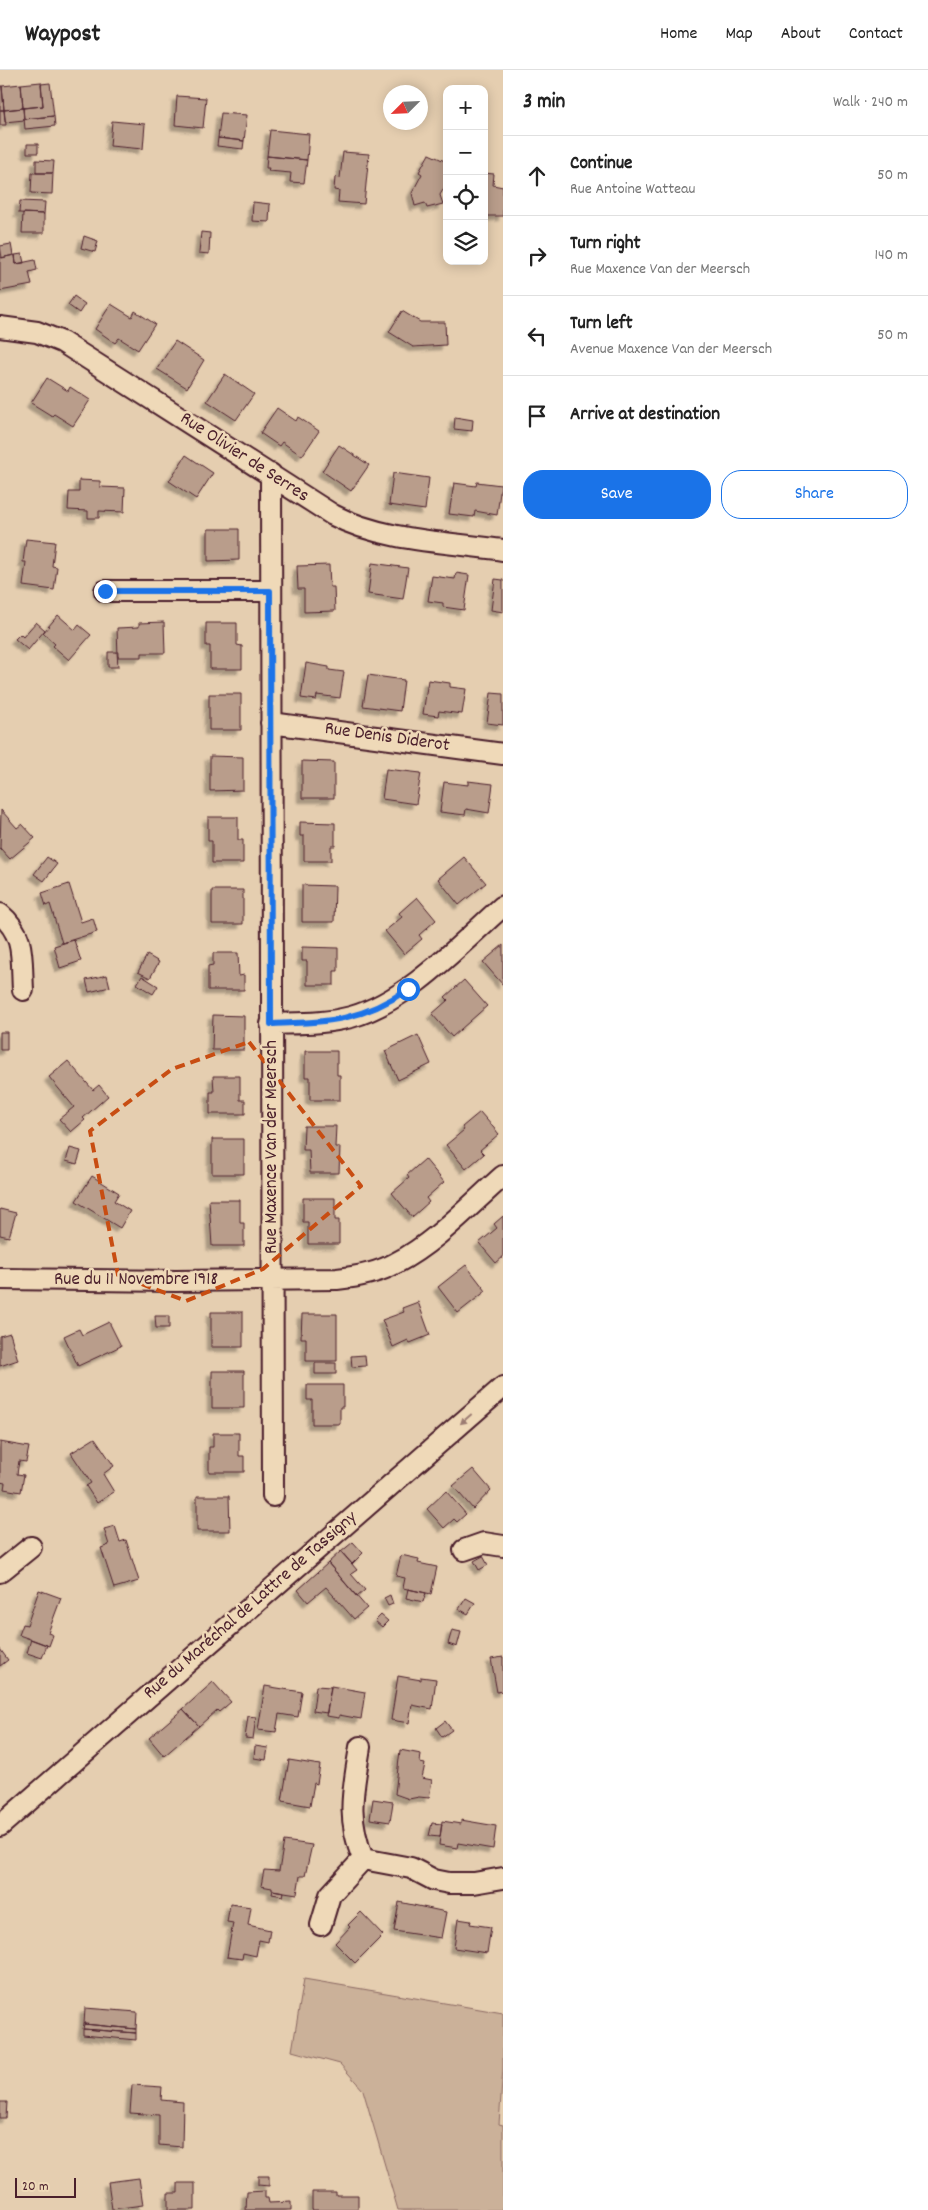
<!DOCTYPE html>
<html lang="en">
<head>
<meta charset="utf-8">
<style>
  :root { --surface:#fff; --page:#f2f2f2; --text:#222; --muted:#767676; --line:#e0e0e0; --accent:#1a73e8 }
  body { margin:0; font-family:Dekko,sans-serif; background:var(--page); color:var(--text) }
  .controls { position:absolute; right:15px; top:15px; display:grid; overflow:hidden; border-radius:10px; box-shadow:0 2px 12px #0003 }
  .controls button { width:45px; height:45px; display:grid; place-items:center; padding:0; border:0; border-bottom:1px solid var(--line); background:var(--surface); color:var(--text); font:25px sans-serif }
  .compass { position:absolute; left:383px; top:15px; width:45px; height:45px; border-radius:50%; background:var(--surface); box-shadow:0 2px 12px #0003; rotate:246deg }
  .scale { position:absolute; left:15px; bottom:12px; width:61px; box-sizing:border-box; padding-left:5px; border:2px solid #4a1f2b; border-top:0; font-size:14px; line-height:18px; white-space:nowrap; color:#4a1f2b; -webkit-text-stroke:4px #efd9b8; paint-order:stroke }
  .stop { position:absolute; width:15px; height:15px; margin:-11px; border:4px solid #1a73e8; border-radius:50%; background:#fff }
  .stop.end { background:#1a73e8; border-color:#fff; box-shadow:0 1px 5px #0008 }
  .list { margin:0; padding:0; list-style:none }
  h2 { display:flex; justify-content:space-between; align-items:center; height:65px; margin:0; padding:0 20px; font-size:21px }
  h2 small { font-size:16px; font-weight:400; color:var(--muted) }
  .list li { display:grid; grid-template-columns:32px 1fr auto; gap:15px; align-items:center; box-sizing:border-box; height:80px; padding:0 20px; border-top:1px solid var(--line) }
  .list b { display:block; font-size:19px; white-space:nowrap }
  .list p { margin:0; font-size:16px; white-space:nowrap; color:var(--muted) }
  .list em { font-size:16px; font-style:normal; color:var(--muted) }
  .actions { display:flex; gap:10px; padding:15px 20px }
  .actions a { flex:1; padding:11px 0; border:1px solid var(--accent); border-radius:20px; text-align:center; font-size:18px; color:var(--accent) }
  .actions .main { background:var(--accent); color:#fff }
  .icon { flex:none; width:28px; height:28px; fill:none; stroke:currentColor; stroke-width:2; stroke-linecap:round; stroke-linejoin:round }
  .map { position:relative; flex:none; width:503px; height:2140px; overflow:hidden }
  header { display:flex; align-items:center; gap:30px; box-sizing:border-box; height:70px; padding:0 25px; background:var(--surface); border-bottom:1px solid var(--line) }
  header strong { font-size:24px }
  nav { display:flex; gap:28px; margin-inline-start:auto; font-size:18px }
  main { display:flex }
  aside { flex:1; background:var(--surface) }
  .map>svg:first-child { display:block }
</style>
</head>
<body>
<header>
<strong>Waypost</strong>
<nav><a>Home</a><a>Map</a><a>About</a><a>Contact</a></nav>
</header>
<main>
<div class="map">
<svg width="503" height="2140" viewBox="0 0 503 2140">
  <defs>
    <filter id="shadow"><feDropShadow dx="-4.5" dy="4.5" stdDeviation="1" flood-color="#0004"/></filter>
  </defs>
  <rect width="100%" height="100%" fill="#e5ceb0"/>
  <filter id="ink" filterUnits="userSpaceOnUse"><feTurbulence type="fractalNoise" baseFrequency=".02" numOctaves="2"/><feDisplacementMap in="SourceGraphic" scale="10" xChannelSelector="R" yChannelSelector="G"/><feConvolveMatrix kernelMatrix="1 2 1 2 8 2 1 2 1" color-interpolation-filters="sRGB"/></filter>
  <g filter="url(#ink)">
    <path fill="#cbb199" stroke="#8a6862" d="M304 1909 503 1943V1998L499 2054 503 2055V2140H398L363 2020 340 1994 292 1981Z"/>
    <path fill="#b99d8b" stroke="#4a1f2b" filter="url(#shadow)" d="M41 12 43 36 23 38 21 14Z
      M50 13 54 46 24 49 23 38 43 36 41 14Z
      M21 14 23 38 4 40 2 16Z
      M0 16H2L4 40H0Z
      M177 26 206 28 203 58 175 55Z
      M23 38 24 50 5 52 4 40Z
      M0 40H4L6 55H0Z
      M221 43 247 45 244 71 218 68Z
      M54 46 55 56 25 59 24 49Z
      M112 51 145 54 143 79 110 76Z
      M270 60 309 64 307 90 267 86Z
      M218 68 244 71 243 79 217 76Z
      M27 74H38V83H27Z
      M343 82 369 84 364 134 338 132 339 121 334 120 335 107 340 108Z
      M429 84 447 92V113L440 125 443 134 427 138 425 133 415 136 412 123 422 104 419 102Z
      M267 86 307 90 304 113 290 112 291 103 268 101 269 98H266Z
      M36 90 54 91 53 103H36Z
      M32 103H53L52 124 31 123Z
      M484 103 494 104 493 115 503 117V146H484Z
      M20 131 45 132 44 144 19 143Z
      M253 132 270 134 269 152 252 151Z
      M23 143 44 144V163H22Z
      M201 162 210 163 209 184 199 183Z
      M84 166 98 171 95 182 81 178Z
      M11 174 13 185 2 188 0 176Z
      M22 184 24 193 16 194 15 185Z
      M15 185 16 194 35 190 37 200 29 202 32 215 0 221V188Z
      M74 226 85 234 79 243 68 235Z
      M111 234 132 247 135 241 155 254 138 280 119 268 115 273 95 259Z
      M402 241 420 252H445L446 275 413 277 389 262Z
      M175 271 204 290 187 318 157 299Z
      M225 304 254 324 236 350 207 331Z
      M47 308 68 321 70 317 90 330 73 356 54 344 52 346 31 333Z
      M277 338 296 351 298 347 319 361 302 386 282 372 279 376 260 363Z
      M455 347 473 350 472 361 454 359Z
      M339 375 369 395 351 421 322 401Z
      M186 385 213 403 196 429 169 411Z
      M393 403 429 408 425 440 389 435Z
      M79 410 100 411V417L125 418 124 442 99 441V448H88V441L68 440 69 422H79Z
      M477 412 501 415 497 445 475 441 474 447 449 444 454 413 476 416Z
      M208 459H239V490L208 491Z
      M26 469 55 472 52 496 57 497 54 520 23 516 26 492H23Z
      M372 493 408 498 403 529 368 524Z
      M329 495 330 517H334L335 541 304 542V519H298L297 496Z
      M456 503 469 505 464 540 443 537V533L428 531 432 506 455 509Z
      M495 509 503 510V542L491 540Z
      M58 545 75 560 79 555 91 565 69 590 53 576 55 574 43 563Z
      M36 552 45 560 28 580 15 569 20 564 23 567Z
      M164 552 165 583H142V587H118L117 558 139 557V553Z
      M206 553H237V575L242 576V599H210V576H206Z
      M108 582H117L118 597H108Z
      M306 593 329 597V600L344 602 340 628 317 625 316 630 301 628Z
      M368 605 404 610 400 641 363 636Z
      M428 610 450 613V617L466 619 462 644 439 641 438 646 423 644Z
      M491 623 503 624V655L487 653Z
      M209 624H241V660H209Z
      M210 686 243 687V720L210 721Z
      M302 691 334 692V728H302Z
      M386 699 421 703 416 734 382 729Z
      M468 711 493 714 489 743 466 739 465 745 440 742 444 712 468 715Z
      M1 740 17 758 22 754 35 768 10 789 0 778Z
      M208 747H238V770H243V793H212V771H208Z
      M300 752 335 753V776H331V791H304V766H300Z
      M47 787 57 794 44 811 34 804Z
      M464 787 486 813 459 835 438 809Z
      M69 814 81 852 93 848 97 862 62 873 50 834 46 836 42 823Z
      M302 815 335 816 334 852H302Z
      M212 820H243V854H212Z
      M417 827 436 850 419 865 422 869 404 884 385 861 402 847 399 843Z
      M74 870 81 891 60 898 54 876Z
      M503 875V915L483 892Z
      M302 877 338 878V901H334V915H307V891H302Z
      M213 883H238L239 906 244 905V920H208V896L213 895Z
      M147 885 159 892 150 908 138 902Z
      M107 905 110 917 89 922 86 910Z
      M142 906 158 916 153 924 137 914Z
      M464 910 487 936 452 967 432 944 448 930 445 927Z
      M213 945 244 946V980H212Z
      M0 962H7V980H0Z
      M418 965 431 994 398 1010 385 981Z
      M305 981H337V1005H340V1030H310V1007H305Z
      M68 991 93 1020 99 1015 108 1026 83 1048 85 1050 71 1062 59 1049 74 1037 49 1007Z
      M213 1006H240V1030H245V1044H210V1022H214Z
      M480 1042 499 1064 480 1080 484 1084 466 1099 446 1075 464 1060 462 1057Z
      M304 1056H336L335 1077H340L339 1103H310L309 1080H303Z
      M212 1069H244V1104H212Z
      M70 1078 81 1081 77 1094 66 1091Z
      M425 1089 444 1112 426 1128 429 1132 412 1147 392 1123 409 1108 407 1105Z
      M92 1106 119 1123 114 1131 130 1141 120 1158 76 1131Z
      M303 1128H335V1150H339V1174H308V1152H303Z
      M209 1130H240V1153H244V1176H212Z
      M0 1139 16 1143 9 1167 0 1165Z
      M503 1146V1187L496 1193 479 1173 497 1158 494 1154Z
      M466 1195 486 1221 458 1243 438 1217Z
      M418 1232 430 1265 410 1273 408 1270 393 1277 382 1250 404 1242 402 1238Z
      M211 1242H243V1277H211Z
      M302 1244H337V1291H306V1268H301Z
      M155 1246H169V1258H156Z
      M109 1252 121 1276 78 1296 64 1266 79 1259 82 1265Z
      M10 1263 18 1290 0 1296V1266Z
      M365 1285 366 1296 352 1297 351 1286Z
      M315 1293H336V1304H315Z
      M212 1301H244V1338H212Z
      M307 1315H343V1337H340V1354H312V1330H307Z
      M213 1363H239V1386H244V1402H209V1377H213Z
      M95 1368 114 1396 103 1404 114 1422 97 1433 86 1416 91 1413 71 1383Z
      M0 1372 29 1377 26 1392 19 1391 17 1404 24 1405 21 1422 4 1419 5 1413 0 1412Z
      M473 1399 491 1420 473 1439 453 1416Z
      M446 1421 466 1444 457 1452 454 1449 444 1458 427 1439Z
      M197 1426H229L230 1461H197Z
      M115 1456 120 1472 126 1470 139 1511 114 1518 101 1478 109 1475 104 1459Z
      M353 1472 363 1483 352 1494 341 1482Z
      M341 1481 357 1500 351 1504 365 1520 357 1527 328 1493Z
      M401 1485 419 1489 418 1493 437 1497 431 1524 403 1518 405 1508 396 1506Z
      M483 1486 488 1495 479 1500 474 1491Z
      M328 1493 367 1538 354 1549 326 1517 308 1532 298 1520Z
      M408 1519 426 1523 423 1532 406 1528Z
      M39 1520 61 1528 48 1563 53 1565 49 1576 19 1565 23 1554 27 1555Z
      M390 1525 393 1534 388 1536 384 1528Z
      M466 1528 475 1533 468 1544 459 1539Z
      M381 1545 388 1551 382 1557 375 1551Z
      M452 1560 461 1562 457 1577 448 1574Z
      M31 1569 47 1575 42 1588 27 1583Z
      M0 1579 8 1590 0 1596Z
      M503 1587V1621L497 1622 491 1589Z
      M398 1606 421 1610V1607L436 1609 432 1639 412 1635 409 1653 391 1650Z
      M213 1612 231 1632 219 1642 217 1640 199 1656 183 1639Z
      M265 1616 302 1622 298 1647 279 1644 276 1662 258 1660Z
      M316 1616 331 1617 327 1643 313 1641Z
      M331 1616 365 1622 361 1649 339 1645V1648L326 1646Z
      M183 1639 199 1656 164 1686 149 1668Z
      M248 1646 256 1647 253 1669 245 1668Z
      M445 1651 452 1660 442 1667 436 1658Z
      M255 1676 268 1678 266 1690 254 1688Z
      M400 1680 421 1684 420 1693 425 1694 422 1708 432 1710 429 1728 419 1727 409 1729 395 1724Z
      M289 1690 320 1695 317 1714 314 1713 310 1736 282 1731Z
      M373 1729 393 1732 390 1752 370 1749Z
      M461 1750 496 1756 493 1779 458 1773 457 1778 439 1775 442 1751 461 1754Z
      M432 1753 442 1754 440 1767 429 1766Z
      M284 1771 312 1775 305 1806H300L297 1824 272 1820V1818L261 1816 264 1800 279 1801Z
      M273 1820 284 1822 283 1826 272 1824Z
      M399 1832 446 1842 441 1868 394 1861Z
      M230 1834 251 1837 248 1855 270 1860 268 1872 259 1870 256 1886 243 1883 242 1889 227 1887 233 1853 227 1852Z
      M361 1842 383 1865 355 1893 335 1873 350 1857 348 1855Z
      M458 1849 471 1851 470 1854 491 1857 487 1883 454 1878Z
      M85 1938 137 1942 136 1959 84 1954Z
      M84 1954 136 1959V1963L83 1959Z
      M83 1959 136 1963V1970L83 1965Z
      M132 2015 162 2017 161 2030 183 2032 182 2077 159 2075V2045L130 2043Z
      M0 2032H7L6 2048H0Z
      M258 2106H269V2116L258 2115Z
      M139 2108 143 2135 112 2139 108 2112Z
      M178 2113H195V2140H168V2123H178Z
      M265 2121V2128H268L269 2133 291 2132V2140H246L247 2122Z
      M312 2122H336V2125H358V2140H312Z"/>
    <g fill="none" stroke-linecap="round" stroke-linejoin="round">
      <g stroke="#4a1f2b" stroke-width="24">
        <path id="street" d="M0 257 37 262 62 272 333 445C383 471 448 472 503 480
          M271 404 273 1426
          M105 521H270
          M271 653 503 684
          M0 844C26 865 21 889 23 920
          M271 954C297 953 325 954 351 947 408 931 459 875 503 836
          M0 1209 176 1211 337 1209C357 1207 378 1203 396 1193 435 1173 470 1135 503 1106
          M464 1480 484 1473 503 1476
          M0 1502 31 1477
          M0 1756 503 1317
          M363 1789 411 1798 434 1810 449 1813H474L503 1808
          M321 1855 330 1825 363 1789C346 1745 353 1722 360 1677"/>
      </g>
      <use href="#street" stroke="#efd9b8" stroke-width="20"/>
    </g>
    <defs><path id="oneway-solid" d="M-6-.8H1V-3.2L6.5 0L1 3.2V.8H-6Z" transform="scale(1.25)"/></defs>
    <use fill="#9c7c72" href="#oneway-solid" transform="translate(466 1349) rotate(139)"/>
  </g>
  <g fill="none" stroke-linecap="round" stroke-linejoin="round" filter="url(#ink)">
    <path stroke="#1a73e8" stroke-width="6" d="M105 521H270L271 954C326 952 361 952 408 919"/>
  </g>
  <path fill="none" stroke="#c84d12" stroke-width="4" stroke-dasharray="10 6" stroke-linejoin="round" d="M249 972 361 1116 263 1199 186 1231 118 1205 90 1061 172 999Z"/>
  <g text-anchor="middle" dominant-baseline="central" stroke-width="5" stroke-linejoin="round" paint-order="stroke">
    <g font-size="19" fill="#4a1f2b" stroke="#efd9b8">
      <text transform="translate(244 388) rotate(33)">Rue Olivier de Serres</text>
      <text transform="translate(387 668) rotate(8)">Rue Denis Diderot</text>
      <text transform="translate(272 1077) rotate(-90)">Rue Maxence Van der Meersch</text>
      <text x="136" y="1210">Rue du 11 Novembre 1918</text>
      <text transform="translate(251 1536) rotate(-41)">Rue du Maréchal de Lattre de Tassigny</text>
    </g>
  </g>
</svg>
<div class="controls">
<button>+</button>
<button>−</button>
<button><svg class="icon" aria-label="locate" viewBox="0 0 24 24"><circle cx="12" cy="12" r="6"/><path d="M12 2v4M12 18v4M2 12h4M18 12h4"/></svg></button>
<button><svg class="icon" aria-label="layers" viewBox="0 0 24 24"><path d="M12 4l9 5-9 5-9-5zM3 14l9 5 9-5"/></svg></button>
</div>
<svg class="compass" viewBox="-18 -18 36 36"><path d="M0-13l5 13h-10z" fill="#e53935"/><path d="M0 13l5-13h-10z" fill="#767676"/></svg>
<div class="scale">20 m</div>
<div class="stop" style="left:408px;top:919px"></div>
<div class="stop end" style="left:105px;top:521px"></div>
</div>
<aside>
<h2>3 min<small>Walk · 240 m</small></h2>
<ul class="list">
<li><svg class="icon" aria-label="ahead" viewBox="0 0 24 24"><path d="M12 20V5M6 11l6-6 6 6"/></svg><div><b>Continue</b><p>Rue Antoine Watteau</p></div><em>50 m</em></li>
<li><svg class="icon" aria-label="right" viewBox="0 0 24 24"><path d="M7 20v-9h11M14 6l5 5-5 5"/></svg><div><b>Turn right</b><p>Rue Maxence Van der Meersch</p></div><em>140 m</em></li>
<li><svg class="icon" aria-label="left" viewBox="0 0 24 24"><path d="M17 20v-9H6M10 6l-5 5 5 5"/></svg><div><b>Turn left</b><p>Avenue Maxence Van der Meersch</p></div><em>50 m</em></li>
<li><svg class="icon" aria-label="arrive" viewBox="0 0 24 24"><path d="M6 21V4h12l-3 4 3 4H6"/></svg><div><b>Arrive at destination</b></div></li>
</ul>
<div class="actions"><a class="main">Save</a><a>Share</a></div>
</aside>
</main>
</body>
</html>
